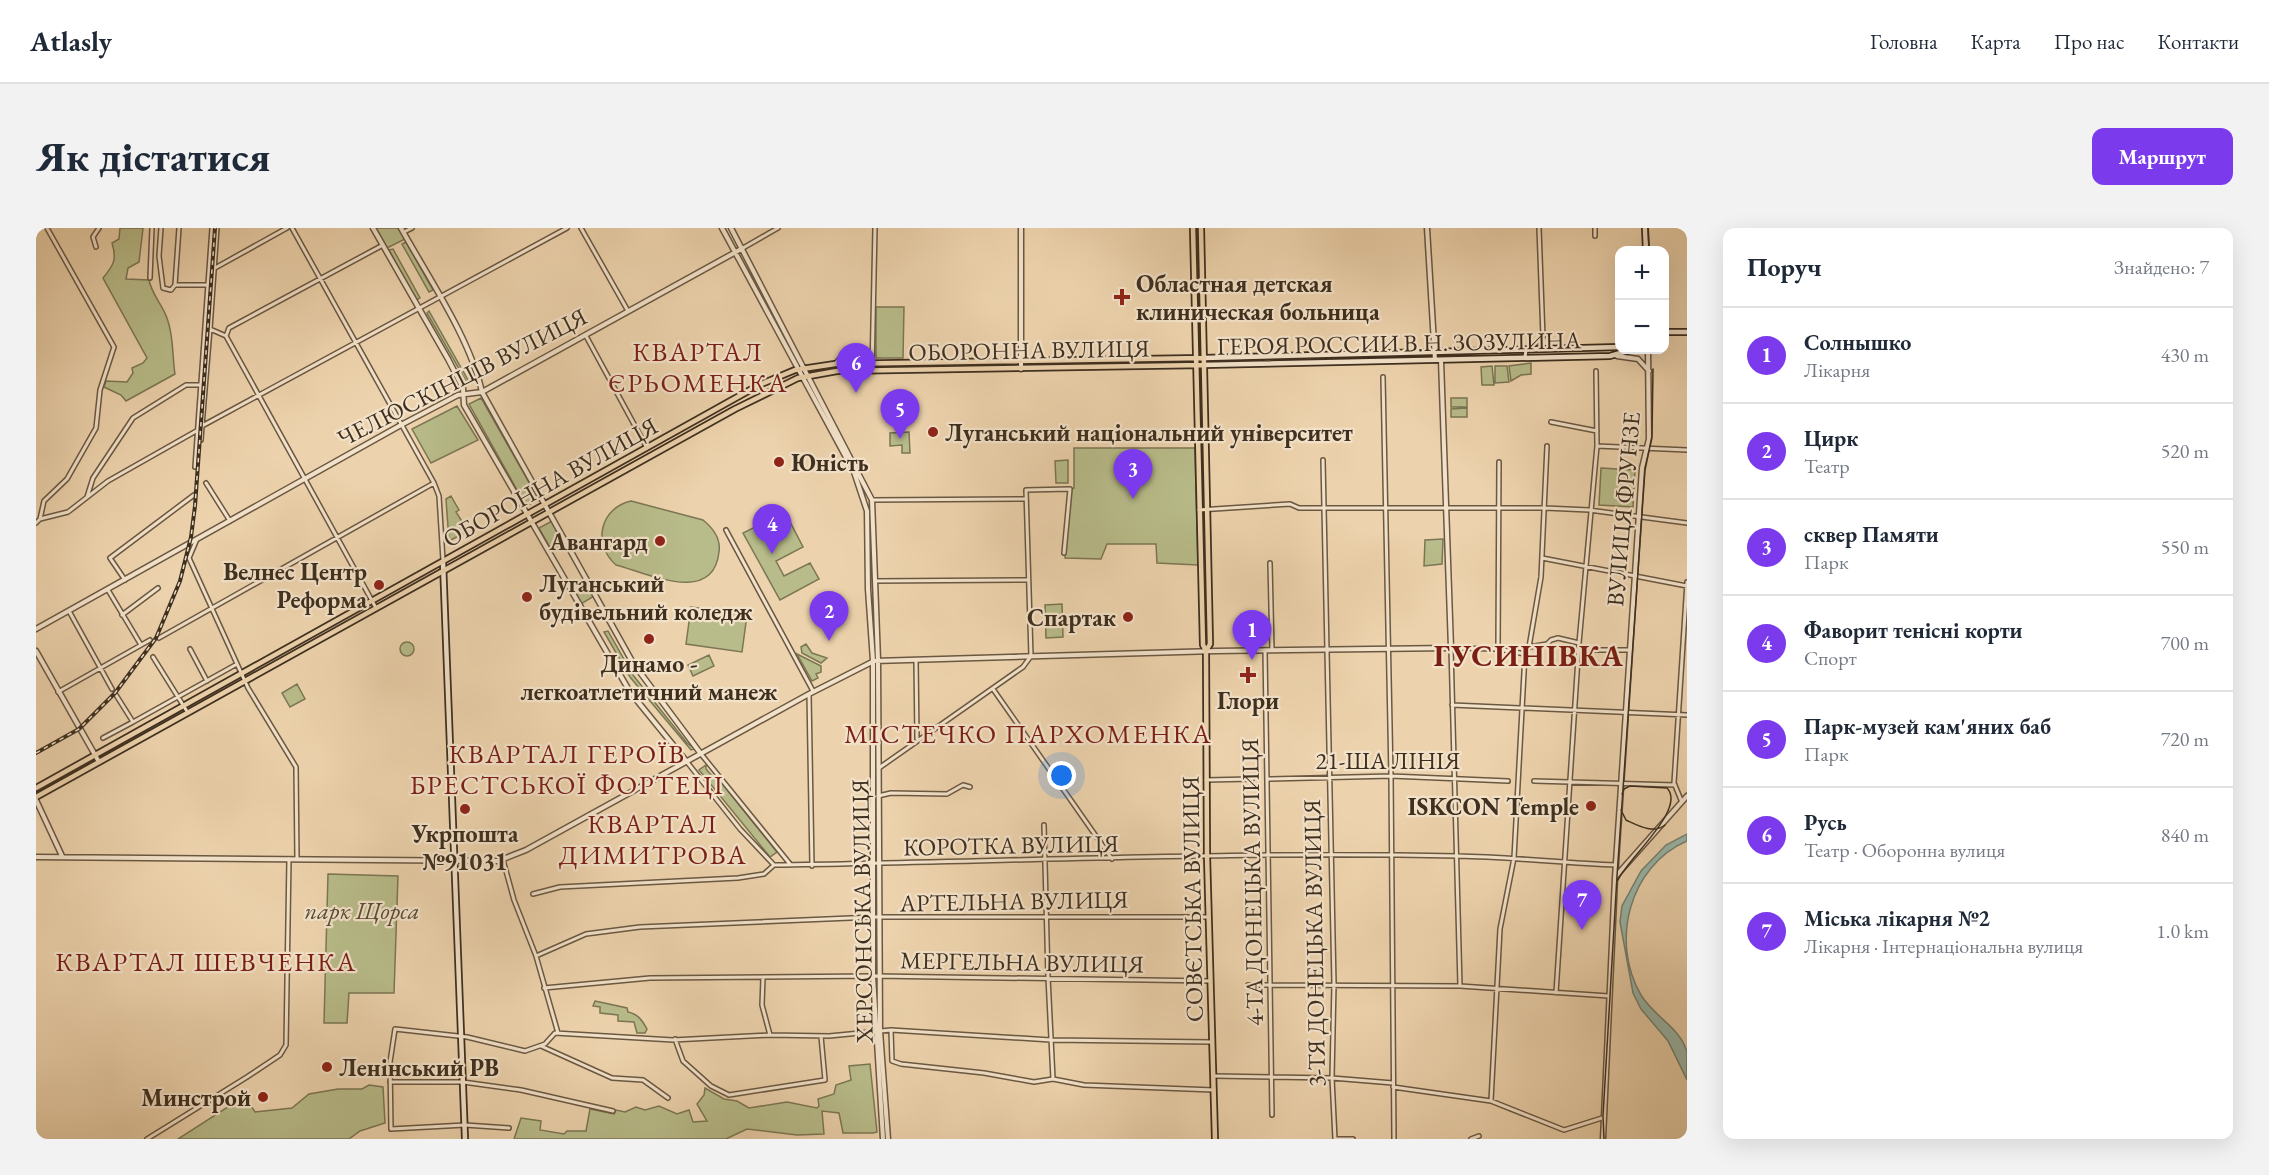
<!DOCTYPE html>
<html lang="uk">
<head>
<meta charset="utf-8">
<style>
  :root { --surface:#fff; --page:#f2f2f3; --text:#1f2937; --muted:#747a83; --line:#e0e1e3; --accent:#7c3aed }
  body { margin:0; font-family:"EB Garamond",serif; background:var(--page); color:var(--text) }
  .controls { position:absolute; right:18px; top:18px; display:grid; overflow:hidden; border-radius:12px; box-shadow:0 6px 24px #0002 }
  .controls button { width:54px; height:54px; display:grid; place-items:center; padding:0; border:0; border-bottom:2px solid var(--line); background:var(--surface); color:var(--text); font:30px sans-serif }
  .you { position:absolute; left:1026px; top:548px; width:21px; height:21px; margin:-15px; border:4px solid #fff; border-radius:50%; background:#1a73e8; box-shadow:0 0 0 9px #1a73e833 }
  .badge { display:grid; place-items:center; width:39px; height:39px; border-radius:50%; background:var(--accent); color:#fff; font-size:20px; font-weight:700 }
  .pin { position:absolute; translate:-50% -50px; filter:drop-shadow(0 2px 3px #0008) }
  .pin::after { content:''; position:absolute; top:32px; width:21px; height:18px; background:inherit; clip-path:polygon(0 0,100% 0,50% 100%) }
  .list { margin:0; padding:0; list-style:none }
  h2 { display:flex; justify-content:space-between; align-items:center; height:78px; margin:0; padding:0 24px; font-size:26px }
  h2 small { font-size:20px; font-weight:400; color:var(--muted) }
  .list li { display:grid; grid-template-columns:39px 1fr auto; gap:18px; align-items:center; box-sizing:border-box; height:96px; padding:0 24px; border-top:2px solid var(--line) }
  .list b { display:block; font-size:22px; white-space:nowrap }
  .list p { margin:0; font-size:20px; white-space:nowrap; color:var(--muted) }
  .list em { font-size:20px; font-style:normal; color:var(--muted) }
  .map { position:relative; flex:none; width:1651px; height:911px; overflow:hidden; border-radius:12px }
  header { display:flex; align-items:center; gap:36px; box-sizing:border-box; height:84px; padding:0 30px; background:var(--surface); border-bottom:2px solid var(--line) }
  header strong { font-size:28px }
  nav { display:flex; gap:33px; margin-inline-start:auto; font-size:21px }
  .intro { display:flex; align-items:center; justify-content:space-between; box-sizing:border-box; height:144px; padding:0 36px }
  h1 { margin:0; font-size:42px }
  .button { padding:15px 27px; border-radius:12px; background:var(--accent); color:#fff; font-size:21px; font-weight:700 }
  main { display:flex; gap:36px; padding:0 36px }
  aside { flex:1; background:var(--surface); border-radius:12px; box-shadow:0 6px 24px #0002 }
  .map>svg:first-child { display:block }
</style>
</head>
<body>
<header>
<strong>Atlasly</strong>
<nav><a>Головна</a><a>Карта</a><a>Про нас</a><a>Контакти</a></nav>
</header>
<div class="intro"><h1>Як дістатися</h1><a class="button">Маршрут</a></div>
<main>
<div class="map">
<svg width="1651" height="911" viewBox="0 0 1651 911">
  <rect width="100%" height="100%" fill="#edd3ad"/>
  <filter id="stains"><feTurbulence type="fractalNoise" baseFrequency=".00333" numOctaves="4"/><feColorMatrix values="0 0 0 0 .2 0 0 0 0 .09 0 0 0 0 .02 0 0 0 .5 -.17"/></filter>
  <radialGradient id="worn" r=".72"><stop offset=".6" stop-color="#630" stop-opacity="0"/><stop offset="1" stop-color="#630" stop-opacity=".3"/></radialGradient>
  <path fill="#b8bc8a" stroke="#7b7654" stroke-width="1.5" d="M84 0H107L103 34 92 40 90 51 113 52C116 67 126 76 131 90 138 109 136 127 139 146L90 173 85 167 68 159 70 153 91 154 97 145 96 140 107 135 111 130 67 50C78 37 81 31 76 15L83 11Z
    M340 0H363L369 11 351 20Z
    M370 14 397 62 393 64 366 16Z
    M357 21 384 70 380 72 353 22Z
    M840 79H868L867 130H840Z
    M393 83 432 152 430 153 391 85Z
    M1495 135V146L1485 147 1475 153 1473 138Z
    M1456 138 1458 157H1446L1445 139Z
    M1459 138H1471L1473 154 1459 155Z
    M445 170 503 272 490 278 433 176Z
    M1415 170H1431V179H1415Z
    M421 178 442 212 395 235 376 201Z
    M1431 180V189H1415V181Z
    M873 204 874 225H866V217L854 218V205Z
    M1038 220H1159L1162 337 1121 335 1120 316H1071L1065 331 1029 330 1030 296 1035 261 1038 260Z
    M1032 232V255H1020L1019 233Z
    M1565 240 1599 242 1597 279 1563 277Z
    M415 268 423 282 420 284 432 303 413 313 410 271Z
    M595 273 667 292C677 300 685 311 683 324 677 378 611 345 580 337 556 316 564 280 595 273Z
    M749 284 767 319 740 333 748 348 774 335 783 351 744 372 707 305Z
    M516 293 529 316 516 323 503 300Z
    M1407 311 1406 336 1388 338 1389 312Z
    M551 356 558 368 545 376 538 364Z
    M1026 376 1027 409 1010 410 1009 377Z
    M655 379 711 387 706 424 650 416Z
    M572 403 597 447 651 515 659 521 655 522 594 449 568 404Z
    M364 421a7 7 0 1 1 14 0a7 7 0 1 1-14 0Z
    M770 416 776 425 791 430 785 435 766 425 765 419Z
    M761 426 785 438V444L780 446 782 450 776 453Z
    M673 427 678 438 657 448 652 437Z
    M261 456 269 471 254 479 246 465Z
    M670 537V541L677 549H681L741 624 734 629 663 542Z
    M292 646 362 648 358 765H313L311 795H288Z
    M559 773 591 780 592 784C602 786 606 792 611 801L609 805H601L598 794 582 793V787L564 785V779L557 778Z
    M834 836 841 904 837 905H807L803 885 786 883 788 906 761 907 711 901 690 911H478L485 890 505 893 504 902 528 906 531 903H550L554 881 578 886 580 882 589 884 600 879 609 882 623 878 641 886 653 882 657 894 671 893 661 876 668 867 669 860 688 871 701 873 713 880 751 874 781 880 783 878 782 871 798 866 800 857 815 852 813 838Z
    M333 857 347 859 349 895 324 903 313 911H142L192 879 207 866 219 884 256 880 273 866 302 861H326Z"/>
  <path fill="#99b8ab" stroke="#758173" stroke-width="1.5" d="M1651 606V613C1593 638 1574 714 1605 767 1618 789 1644 799 1651 824 1651 832 1651 843 1651 852L1632 813 1605 781 1597 765 1584 694 1586 678 1605 643 1630 617Z"/>
  <g fill="none" stroke-linecap="round" stroke-linejoin="round">
    <g stroke="#6a5842" stroke-width="6">
      <path id="minor" d="M125 0 123 28 127 60 135 62 139 57H172
        M181 0 174 101 190 108
        M256 0 398 255 403 268 407 332
        M545 0 592 83
        M1559 0V8
        M368 4 376 0
        M60 19 57 9 63 0
        M707 20 742 0
        M179 40 251 0
        M114 50 116 0
        M139 57 143 0
        M190 108 340 380
        M190 108 193 100 347 17
        M550 108 611 220
        M1489 129 1490 122 1507 109 1503 0
        M799 136 805 129 836 126
        M836 142 839 0
        M1347 149 1355 548 1358 911
        M1515 194 1561 203
        M166 198 174 101
        M165 212 166 198 531 0
        M1561 218 1651 222
        M1287 232 1298 756 1296 850 1299 911
        M159 239 176 0
        M170 255 194 293
        M51 269 57 250 97 190 150 157H164
        M836 272 990 271
        M1163 282 1254 276 1263 280H1509L1553 282 1651 295
        M4 291 8 273 31 251 60 200 64 162 78 119 11 0
        M0 295 4 291 32 284 72 253 162 202
        M690 302 777 463
        M161 311 153 330 212 460 260 539 261 631
        M1506 330 1651 358
        M1234 335 1236 422
        M89 352 74 330 158 267
        M839 353 991 352
        M72 362 105 417
        M33 383 76 461
        M86 387 122 360
        M123 410 398 255
        M1493 419 1505 349 1511 218
        M154 421 171 453
        M1462 421 1463 234
        M1229 422 1236 887
        M1542 422H1594
        M117 429 152 485
        M880 432 881 511
        M957 461 1076 631
        M22 464 114 412
        M773 466 776 638
        M80 467 97 494 201 436
        M1416 477 1651 487
        M67 510 97 494
        M665 526 754 636
        M651 534 704 601 738 637
        M843 540 987 439 995 428 990 262 1034 261 1028 325
        M1231 551 1355 548 1472 553
        M1170 552 1216 551
        M1498 553 1639 557
        M842 568 855 565 911 566 927 557 934 559
        M1645 572 1638 555 1651 354
        M1008 597 1012 749 1017 851
        M467 632 478 672 500 728 522 805
        M497 666 524 659 702 650 728 646 738 637C966 634 1194 623 1422 628 1475 629 1527 635 1580 637
        M500 728 550 706 604 699 838 689H1173
        M727 750 726 777 734 807
        M1212 757 1424 758 1573 768
        M1424 758 1415 420 1462 421 1489 426 1493 419 1511 416 1515 412 1522 410 1543 415
        M508 760 614 750 840 748 1174 753
        M1520 765 1543 415 1561 218 1560 143
        M855 802 856 833 865 836 948 845 998 854 1017 851 1048 857 1178 862
        M639 811 647 833 675 858 693 867 789 852 785 808
        M505 818 576 850 607 852 632 870
        M1178 848 1296 850 1357 855
        M354 854H427L485 862 577 883
        M1357 859 1455 873 1528 902 1566 890
        M1455 873 1464 701 1478 630 1489 426
        M473 900 429 897 355 901 354 834 359 801 431 809 489 823 509 816 519 805 637 812 734 807 793 808 855 802 1015 812 1175 814
        M111 911 211 849 244 827 250 817 253 631
        M1299 911H1317
        M1435 911 1443 908"/>
    </g>
    <g stroke="#6a5842" stroke-width="7">
      <path id="tertiary" d="M337 0 412 131 427 160 428 177 594 464 651 534
        M365 0C392 49 434 110 446 164L597 435 665 526
        M686 0 818 244 831 283 832 361 837 433V748L847 911
        M695 0 836 272 842 432 844 803 852 911
        M985 0V141
        M1391 0 1399 132
        M1581 128 1602 131 1613 143
        M0 401 365 197 422 167 446 164 707 20
        M0 423 63 534
        M0 572 26 628
        M0 629 462 633 490 622 773 466 838 433 1180 423 1415 420 1405 132
        M1580 648 1651 568
        M1567 911 1579 650 1606 240 1613 211 1612 122"/>
    </g>
    <g stroke="#3e2f1f" stroke-width="8">
      <path id="secondary" d="M1609 0 1610 22
        M1628 104H1651
        M1167 130 1584 119
        M1167 137 1574 128 1595 122
        M407 334 429 911"/>
    </g>
    <g stroke="#3e2f1f" stroke-width="8">
      <path id="primary" d="M1157 0 1167 417 1170 423
        M1165 0 1174 416 1170 423 1171 628 1179 911
        M0 560 723 157 759 142 799 136 1167 130
        M0 569 699 181 762 150 801 143 1167 137"/>
    </g>
    <use href="#minor" stroke="#f3e2ca" stroke-width="3"/>
    <use href="#tertiary" stroke="#f3e2ca" stroke-width="4"/>
    <use href="#secondary" stroke="#f3e2ca" stroke-width="4.5"/>
    <use href="#primary" stroke="#edd3ad" stroke-width="4.5"/>
    <path stroke="#3e2f1f" stroke-width="1.5" d="M1612 0 1613 22
      M1585 582 1590 592C1603 598 1617 606 1629 597
      M1582 652C1591 631 1651 581 1631 560L1594 558 1588 561 1586 566
      M1568 911 1567 888 1581 648 1609 242 1616 208 1617 141"/>
    <g stroke="#3e2f1f" stroke-width="4">
      <path id="rail" d="M0 525 43 501 79 465 120 410 144 353 155 309 159 278 179 0"/>
    </g>
    <use href="#rail" stroke="#f3e2ca" stroke-width="1.5" stroke-dasharray="4.5" stroke-linecap="butt"/>
  </g>
  <g fill="#8f2418" stroke="#f3e2ca" stroke-width="2">
    <path d="M1083 60h6v6h6v6h-6v6h-6v-6h-6v-6h6z"/>
    <circle cx="897" cy="204" r="6"/>
    <circle cx="743" cy="234" r="6"/>
    <circle cx="624" cy="313" r="6"/>
    <circle cx="343" cy="357" r="6"/>
    <circle cx="491" cy="369" r="6"/>
    <circle cx="1092" cy="389" r="6"/>
    <circle cx="613" cy="411" r="6"/>
    <path d="M1209 438h6v6h6v6h-6v6h-6v-6h-6v-6h6z"/>
    <circle cx="1555" cy="578" r="6"/>
    <circle cx="429" cy="581" r="6"/>
    <circle cx="291" cy="839" r="6"/>
    <circle cx="227" cy="869" r="6"/>
  </g>
  <g text-anchor="middle" dominant-baseline="central" stroke-width="4.5" stroke-linejoin="round" paint-order="stroke">
    <g font-size="24" font-weight="bold" fill="#3e2f1f" stroke="#f3e2ca" text-anchor="start">
      <text x="1100" y="55">Областная детская<tspan x="1100" dy="28">клиническая больница</tspan></text>
      <text x="909" y="204">Луганський національний університет</text>
      <text x="755" y="234">Юність</text>
      <text x="612" y="313" text-anchor="end">Авангард</text>
      <text x="331" y="343" text-anchor="end">Велнес Центр<tspan x="331" dy="28">Реформа</tspan></text>
      <text x="503" y="355">Луганський<tspan x="503" dy="28">будівельний коледж</tspan></text>
      <text x="1080" y="389" text-anchor="end">Спартак</text>
      <text x="613" y="435" text-anchor="middle">Динамо -<tspan x="613" dy="28">легкоатлетичний манеж</tspan></text>
      <text x="1212" y="472" text-anchor="middle">Глори</text>
      <text x="1543" y="578" text-anchor="end">ISKCON Temple</text>
      <text x="429" y="605" text-anchor="middle">Укрпошта<tspan x="429" dy="28">№91031</tspan></text>
      <text x="303" y="839">Ленінський РВ</text>
      <text x="215" y="869" text-anchor="end">Минстрой</text>
    </g>
    <g font-size="24" fill="#3e2f1f" stroke="#f3e2ca">
      <text transform="translate(1363 115) rotate(-1)">ГЕРОЯ РОССИИ В.Н. ЗОЗУЛИНА</text>
      <text transform="translate(993 122) rotate(-1)">ОБОРОННА ВУЛИЦЯ</text>
      <text transform="translate(426 149) rotate(-27)">ЧЕЛЮСКІНЦІВ ВУЛИЦЯ</text>
      <text transform="translate(514 254) rotate(-29)">ОБОРОННА ВУЛИЦЯ</text>
      <text transform="translate(1587 281) rotate(-85)">ВУЛИЦЯ ФРУНЗЕ</text>
      <text x="1352" y="532">21-ША ЛІНІЯ</text>
      <text transform="translate(975 617) rotate(-1)">КОРОТКА ВУЛИЦЯ</text>
      <text transform="translate(1216 654) rotate(-91)">4-ТА ДОНЕЦЬКА ВУЛИЦЯ</text>
      <text transform="translate(1156 671) rotate(-91)">СОВЄТСЬКА ВУЛИЦЯ</text>
      <text transform="translate(978 673) rotate(-1)">АРТЕЛЬНА ВУЛИЦЯ</text>
      <text transform="translate(826 683) rotate(-91)">ХЕРСОНСЬКА ВУЛИЦЯ</text>
      <text transform="translate(1278 715) rotate(-91)">3-ТЯ ДОНЕЦЬКА ВУЛИЦЯ</text>
      <text transform="translate(986 734) rotate(1)">МЕРГЕЛЬНА ВУЛИЦЯ</text>
    </g>
    <g font-size="24" font-style="italic" fill="#564b34" stroke="#f3e2ca">
      <text x="326" y="682">парк Щорса</text>
    </g>
    <g font-size="27" letter-spacing="1.5" fill="#7a1f14" stroke="#f3e2ca">
      <text x="662" y="123">КВАРТАЛ<tspan x="662" dy="31">ЄРЬОМЕНКА</tspan></text>
      <text x="992" y="505">МІСТЕЧКО ПАРХОМЕНКА</text>
      <text x="531" y="525">КВАРТАЛ ГЕРОЇВ<tspan x="531" dy="31">БРЕСТСЬКОЇ ФОРТЕЦІ</tspan></text>
      <text x="617" y="595">КВАРТАЛ<tspan x="617" dy="31">ДИМИТРОВА</tspan></text>
      <text x="170" y="733">КВАРТАЛ ШЕВЧЕНКА</text>
    </g>
    <g font-size="30" font-weight="bold" letter-spacing="1.5" fill="#7a1f14" stroke="#f3e2ca">
      <text x="1493" y="427">ГУСИНІВКА</text>
    </g>
  </g>
  <rect width="100%" height="100%" filter="url(#stains)"/>
  <rect width="100%" height="100%" fill="url(#worn)"/>
</svg>
<div class="controls">
<button>+</button>
<button>−</button>
</div>
<div class="you"></div>
<div class="pin badge" style="left:1216px;top:432px">1</div>
<div class="pin badge" style="left:793px;top:413px">2</div>
<div class="pin badge" style="left:1097px;top:271px">3</div>
<div class="pin badge" style="left:736px;top:326px">4</div>
<div class="pin badge" style="left:864px;top:211px">5</div>
<div class="pin badge" style="left:820px;top:165px">6</div>
<div class="pin badge" style="left:1546px;top:702px">7</div>
</div>
<aside>
<h2>Поруч<small>Знайдено: 7</small></h2>
<ul class="list">
<li><span class="badge">1</span><div><b>Солнышко</b><p>Лікарня</p></div><em>430 m</em></li>
<li><span class="badge">2</span><div><b>Цирк</b><p>Театр</p></div><em>520 m</em></li>
<li><span class="badge">3</span><div><b>сквер Памяти</b><p>Парк</p></div><em>550 m</em></li>
<li><span class="badge">4</span><div><b>Фаворит тенісні корти</b><p>Спорт</p></div><em>700 m</em></li>
<li><span class="badge">5</span><div><b>Парк-музей кам'яних баб</b><p>Парк</p></div><em>720 m</em></li>
<li><span class="badge">6</span><div><b>Русь</b><p>Театр · Оборонна вулиця</p></div><em>840 m</em></li>
<li><span class="badge">7</span><div><b>Міська лікарня №2</b><p>Лікарня · Інтернаціональна вулиця</p></div><em>1.0 km</em></li>
</ul>
</aside>
</main>
</body>
</html>
